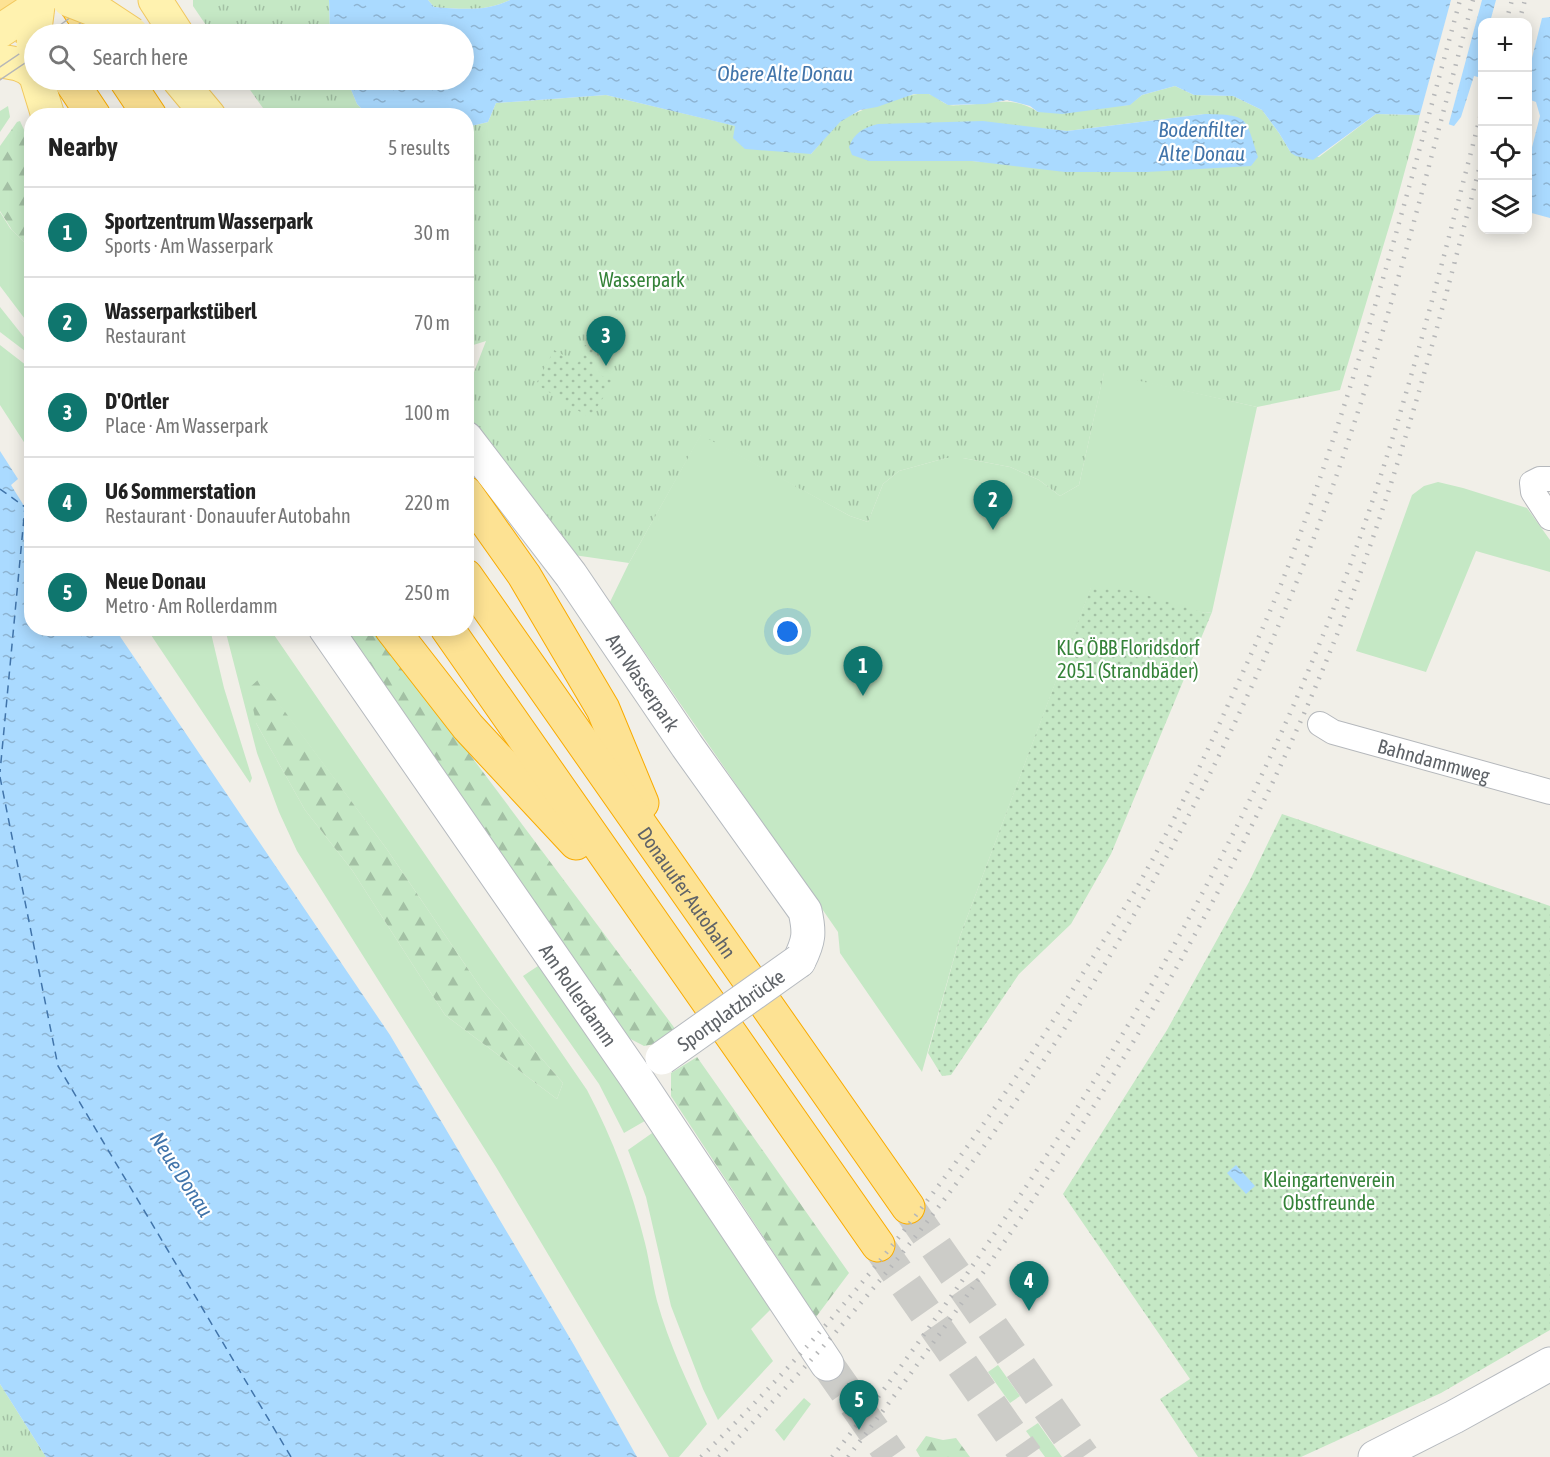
<!DOCTYPE html>
<html lang="en">
<head>
<meta charset="utf-8">
<style>
  :root { --surface:#fff; --page:#f6f6f6; --text:#222; --muted:#767676; --line:#e0e0e0; --accent:#0f766e }
  body { margin:0; font-family:"Asap Condensed",sans-serif; background:var(--page); color:var(--text) }
  .controls { position:absolute; right:18px; top:18px; display:grid; overflow:hidden; border-radius:12px; box-shadow:0 3px 15px #0003 }
  .controls button { width:54px; height:54px; display:grid; place-items:center; padding:0; border:0; border-bottom:2px solid var(--line); background:var(--surface); color:var(--text); font:30px sans-serif }
  .you { position:absolute; left:788px; top:632px; width:21px; height:21px; margin:-15px; border:4px solid #fff; border-radius:50%; background:#1a73e8; box-shadow:0 0 0 9px #1a73e833 }
  .badge { display:grid; place-items:center; width:39px; height:39px; border-radius:50%; background:var(--accent); color:#fff; font-size:20px; font-weight:700 }
  .pin { position:absolute; translate:-50% -50px; filter:drop-shadow(0 2px 3px #0008) }
  .pin::after { content:''; position:absolute; top:32px; width:21px; height:18px; background:inherit; clip-path:polygon(0 0,100% 0,50% 100%) }
  .list { margin:0; padding:0; list-style:none }
  h2 { display:flex; justify-content:space-between; align-items:center; height:78px; margin:0; padding:0 24px; font-size:26px }
  h2 small { font-size:20px; font-weight:400; color:var(--muted) }
  .list li { display:grid; grid-template-columns:39px 1fr auto; gap:18px; align-items:center; box-sizing:border-box; height:90px; padding:0 24px; border-top:2px solid var(--line) }
  .list b { display:block; font-size:22px; white-space:nowrap }
  .list p { margin:0; font-size:20px; white-space:nowrap; color:var(--muted) }
  .list em { font-size:20px; font-style:normal; color:var(--muted) }
  .icon { flex:none; width:33px; height:33px; fill:none; stroke:currentColor; stroke-width:2; stroke-linecap:round; stroke-linejoin:round }
  .map { position:relative; flex:none; width:1550px; height:1457px; overflow:hidden }
  .search { position:absolute; background:var(--surface); box-shadow:0 3px 15px #0003; left:24px; top:24px; width:450px; height:66px; display:flex; align-items:center; gap:15px; box-sizing:border-box; padding:0 21px; border-radius:33px; color:var(--muted); font-size:22px }
  .panel { position:absolute; background:var(--surface); box-shadow:0 3px 15px #0003; left:24px; top:108px; width:450px; height:528px; border-radius:24px }
  .map>svg:first-child { display:block }
</style>
</head>
<body>
<div class="map">
<svg width="1550" height="1457" viewBox="0 0 1550 1457">
  <defs>
    <pattern id="forest-firs" width="22" height="20" patternUnits="userSpaceOnUse" patternTransform="scale(1.5)"><rect width="22" height="20" fill="#c5e8c5"/><path d="M5 1l3.5 6h-7zM16 11l3.5 6h-7z" fill="#a3c0a4"/></pattern>
    <pattern id="park-tufts" width="24" height="20" patternUnits="userSpaceOnUse" patternTransform="scale(1.5)"><rect width="24" height="20" fill="#c5e8c5"/><path d="M3 7l-1-3M5 7V3M7 7l1-3M15 17l-1-3M17 17v-4M19 17l1-3" fill="none" stroke="#a3c0a4"/></pattern>
    <pattern id="garden-dots" width="8" height="8" patternUnits="userSpaceOnUse" patternTransform="scale(1.5)"><rect width="8" height="8" fill="#c5e8c5"/><path d="M2 2h.1M6 6h.1" fill="none" stroke="#a3c0a4" stroke-width="1.8" stroke-linecap="round"/></pattern>
    <pattern id="water-ripples" width="26" height="14" patternUnits="userSpaceOnUse" patternTransform="scale(1.5)"><rect width="26" height="14" fill="#aadaff"/><path d="M2 4q2-2 4 0t4 0M15 11q2-2 4 0t4 0" fill="none" stroke="#8eb4d2"/></pattern>
  </defs>
  <rect width="100%" height="100%" fill="#f1efe8"/>
  <path fill="#c5e8c5" fill-rule="evenodd" d="M8 106 10 117 0 132V111Z
    M0 212 10 228 31 249V327L0 286Z
    M0 307 31 346V351H25L0 332Z
    M0 345 31 369V453L0 405Z
    M1104 372 1257 407 1212 612 1205 613 1091 588 960 936 922 1072 840 953 838 932 610 602 629 563 701 434 850 516 868 522 883 484 899 471 946 458H963L1010 467 1039 480 1060 496 1079 485Z
    M1438 482 1463 488 1527 508 1550 540V572L1476 551 1426 672 1356 651 1412 495 1424 486Z
    M147 629H210L224 688 252 778 250 783Z
    M225 629H270L587 1090C613 1139 632 1190 645 1243 650 1263 652 1282 657 1301 669 1344 688 1384 707 1424L679 1457H669L496 1167 297 851 279 812 257 753ZM260 679 386 848 483 991 563 1083 557 1099 445 1015 352 870 305 810 256 723Z
    M541 964 650 1118 624 1133 599 1084 523 976Z
    M655 1131 776 1304 751 1329 773 1361 718 1420 703 1389 671 1306 646 1197 628 1150Z
    M998 1365 1020 1396 1010 1403 988 1372Z
    M804 1398 811 1404 784 1441 775 1430Z
    M1038 1423 1062 1457H1045L1026 1431Z"/>
  <path fill="url(#forest-firs)" d="M20 121 31 145V249L12 230 0 211V146L17 122Z
    M342 629H376L676 1030 660 1043 644 1046 619 1033Z
    M260 678 386 848 483 991 563 1083 557 1099 445 1015 352 870 305 810 256 723 249 688Z
    M697 1057 849 1273 816 1317 671 1096V1073Z
    M926 1436 943 1440 956 1438 970 1457H920L916 1450Z"/>
  <path fill="url(#park-tufts)" fill-rule="evenodd" d="M193 0H329L330 34H212L193 6Z
    M428 0H510C486 12 460 9 434 7Z
    M243 80H347L357 104 368 115H268Z
    M1175 86 1194 95 1233 96 1262 110 1279 133 1291 153 1319 157 1376 114 1420 115 1395 207 1340 390 1257 407 1104 373 1079 485 1060 496 1039 480 1010 467 963 458H946L899 471 883 484 868 522 850 516 701 435 629 563 553 552 467 438 466 393 486 341 467 347V127L488 122 496 103 606 95 736 126 811 154C821 143 831 129 842 120 855 111 914 90 929 94 936 96 942 103 949 105 953 106 959 105 963 105 992 104 1012 95 1038 112L1129 105 1142 95ZM1205 114 1018 165 972 161H869L878 124 1035 128 1067 131Z
    M0 1384 46 1457H0Z"/>
  <path fill="url(#garden-dots)" d="M585 345 598 350 590 371 614 381 590 418 536 384 554 350 578 363Z
    M1091 587 1123 588 1205 613 1212 612 1111 854 1071 924 1019 974 951 1075 942 1076 928 1053 960 936Z
    M1282 814 1550 906V1330L1441 1393 1301 1457H1198L1160 1399 1190 1379 1063 1194 1167 1030 1249 882Z"/>
  <path fill="url(#water-ripples)" d="M329 0H428L434 7C460 9 486 12 510 0H1496L1490 22H1482V50L1478 65 1482 67V78L1474 76 1461 117 1454 126 1420 115 1376 114 1313 160 1296 156 1291 153 1279 133 1262 110 1233 96 1194 95 1175 86 1142 95 1130 105 1062 114 1038 112 1030 106 1007 100 986 104 948 105 929 94H914L877 107 860 110 840 122 811 154 745 149 733 138 735 126 606 95 496 103 488 122 467 127 466 116 368 115 357 104 347 80H464V34H330Z
    M1550 17V218L1528 212V163L1540 116 1536 102 1528 99V74L1542 18Z
    M1205 114C1249 115 1245 116 1258 157L1251 166 1147 172H1065L972 161H869L852 155 849 147C854 133 863 128 878 124L983 121 1067 131Z
    M0 451 18 479 11 485 31 517 32 628 115 629 390 1035 574 1345 637 1457H46L0 1384Z
    M1236 1165 1255 1186 1246 1194 1227 1173Z"/>
  <path fill="#f1efe8" d="M1451 0H1482L1448 127 1419 118Z"/>
  <g fill="none" stroke-linecap="round" stroke-linejoin="round">
    <path stroke="#4174aa" stroke-width="1.5" stroke-dasharray="8 6" stroke-linecap="butt" d="M0 489 25 507 0 772
      M0 777 58 1066 291 1457"/>
    <path stroke="#ccccc8" stroke-width="33" stroke-dasharray="33 16" stroke-linecap="butt" d="M827 1364 892 1457"/>
    <path stroke="#ccccc8" stroke-width="33" stroke-dasharray="33 16" stroke-linecap="butt" d="M908 1207 1083 1457
      M878 1245 1027 1457"/>
    <g stroke="#b5b8bc" stroke-width="26">
      <g id="street">
        <path d="M1550 479H1540L1532 483 1533 492 1550 518"/>
        <path id="s1" d="M1320 724 1333 732 1550 792"/>
      </g>
    </g>
    <g stroke="#b6babf" stroke-width="35">
      <g id="secondary">
        <path id="s2" d="M466 438 571 575 687 746 805 911C810 933 809 941 799 961"/>
        <path id="s3" d="M325 628 635 1076 827 1364"/>
        <path d="M1375 1457 1454 1417 1550 1364"/>
      </g>
    </g>
    <g stroke="#f2c960" stroke-width="35">
      <path id="primary" d="M155 0 177 34
        M0 61C13 63 26 64 34 74
        M37 80 48 116
        M179 80 209 116"/>
    </g>
    <g stroke="#f9ab00" stroke-width="35">
      <g id="highway">
        <path d="M73 0 96 34"/>
        <path d="M0 14 11 0"/>
        <path d="M70 80 94 116"/>
        <path d="M126 80 150 116"/>
        <path d="M466 493 524 575 603 709 642 803"/>
        <path id="s4" d="M466 576 908 1207"/>
        <path d="M391 628 468 727 576 843"/>
        <path d="M447 628 878 1245"/>
      </g>
    </g>
    <use href="#street" stroke="#fff" stroke-width="24"/>
    <use href="#secondary" stroke="#fff" stroke-width="33"/>
    <use href="#primary" stroke="#fff2af" stroke-width="33"/>
    <use href="#highway" stroke="#fde293" stroke-width="33"/>
    <path stroke="#b6b7b8" stroke-width="1.5" d="M48 34 94 0
      M66 34 111 0
      M0 67 34 44
      M0 80 34 57"/>
    <path stroke="#b6b7b8" stroke-width="4.5" stroke-dasharray="1.5 8" stroke-linecap="butt" d="M1506 22 1512 0
      M1519 22 1525 0
      M701 1457C845 1317 969 1156 1075 986 1094 955 1114 925 1133 894 1168 834 1199 770 1227 707 1248 661 1269 616 1287 569 1358 383 1408 192 1460 0
      M719 1457C969 1207 1167 904 1299 576 1374 389 1421 194 1473 0
      M832 1457C905 1364 974 1266 1039 1167 1158 986 1260 800 1338 597 1399 439 1439 274 1482 110
      M848 1457C1049 1194 1232 912 1350 601 1405 456 1443 307 1482 158"/>
    <g stroke="#b6babf" stroke-width="35" stroke-linecap="butt">
      <g id="secondary-bridge">
        <path id="s5" d="M662 1058 799 961"/>
      </g>
    </g>
    <g stroke="#f2c960" stroke-width="35" stroke-linecap="butt">
      <path id="primary-bridge" d="M69 0 97 11 132 34
        M0 31 38 6
        M33 45 38 6"/>
    </g>
    <use href="#secondary-bridge" stroke="#fff" stroke-width="33"/>
    <use href="#primary-bridge" stroke="#fff2af" stroke-width="33"/>
  </g>
  <g text-anchor="middle" dominant-baseline="central" stroke-width="4.5" stroke-linejoin="round" paint-order="stroke">
    <g font-size="20" fill="#348238" stroke="#fff">
      <text x="642" y="279">Wasserpark</text>
      <text x="1128" y="647">KLG ÖBB Floridsdorf<tspan x="1128" dy="23">2051 (Strandbäder)</tspan></text>
      <text x="1329" y="1179">Kleingartenverein<tspan x="1329" dy="23">Obstfreunde</tspan></text>
    </g>
    <g font-size="20" fill="#5f6368" stroke="#fff">
      <text stroke="none"><textPath href="#s2" startOffset="302">Am Wasserpark</textPath></text>
      <text stroke="none"><textPath href="#s1" startOffset="120">Bahndammweg</textPath></text>
      <text stroke="none"><textPath href="#s4" startOffset="386">Donauufer Autobahn</textPath></text>
      <text stroke="none"><textPath href="#s3" startOffset="446">Am Rollerdamm</textPath></text>
      <text stroke="none"><textPath href="#s5" startOffset="84">Sportplatzbrücke</textPath></text>
    </g>
    <g font-size="21" font-style="italic" fill="#4174aa" stroke="#fff">
      <text x="785" y="73">Obere Alte Donau</text>
      <text x="1202" y="129">Bodenfilter<tspan x="1202" dy="24">Alte Donau</tspan></text>
      <text transform="translate(182 1174) rotate(57)">Neue Donau</text>
    </g>
  </g>
</svg>
<div class="controls">
<button>+</button>
<button>−</button>
<button><svg class="icon" aria-label="locate" viewBox="0 0 24 24"><circle cx="12" cy="12" r="6"/><path d="M12 2v4M12 18v4M2 12h4M18 12h4"/></svg></button>
<button><svg class="icon" aria-label="layers" viewBox="0 0 24 24"><path d="M12 4l9 5-9 5-9-5zM3 14l9 5 9-5"/></svg></button>
</div>
<div class="you"></div>
<div class="pin badge" style="left:863px;top:696px">1</div>
<div class="pin badge" style="left:993px;top:530px">2</div>
<div class="pin badge" style="left:606px;top:366px">3</div>
<div class="pin badge" style="left:1029px;top:1311px">4</div>
<div class="pin badge" style="left:859px;top:1430px">5</div>
<div class="search"><svg class="icon" aria-label="search" viewBox="0 0 24 24"><circle cx="10" cy="10" r="6"/><path d="M15 15l6 6"/></svg>Search here</div>
<section class="panel">
<h2>Nearby<small>5 results</small></h2>
<ul class="list">
<li><span class="badge">1</span><div><b>Sportzentrum Wasserpark</b><p>Sports · Am Wasserpark</p></div><em>30 m</em></li>
<li><span class="badge">2</span><div><b>Wasserparkstüberl</b><p>Restaurant</p></div><em>70 m</em></li>
<li><span class="badge">3</span><div><b>D'Ortler</b><p>Place · Am Wasserpark</p></div><em>100 m</em></li>
<li><span class="badge">4</span><div><b>U6 Sommerstation</b><p>Restaurant · Donauufer Autobahn</p></div><em>220 m</em></li>
<li><span class="badge">5</span><div><b>Neue Donau</b><p>Metro · Am Rollerdamm</p></div><em>250 m</em></li>
</ul>
</section>
</div>
</body>
</html>
